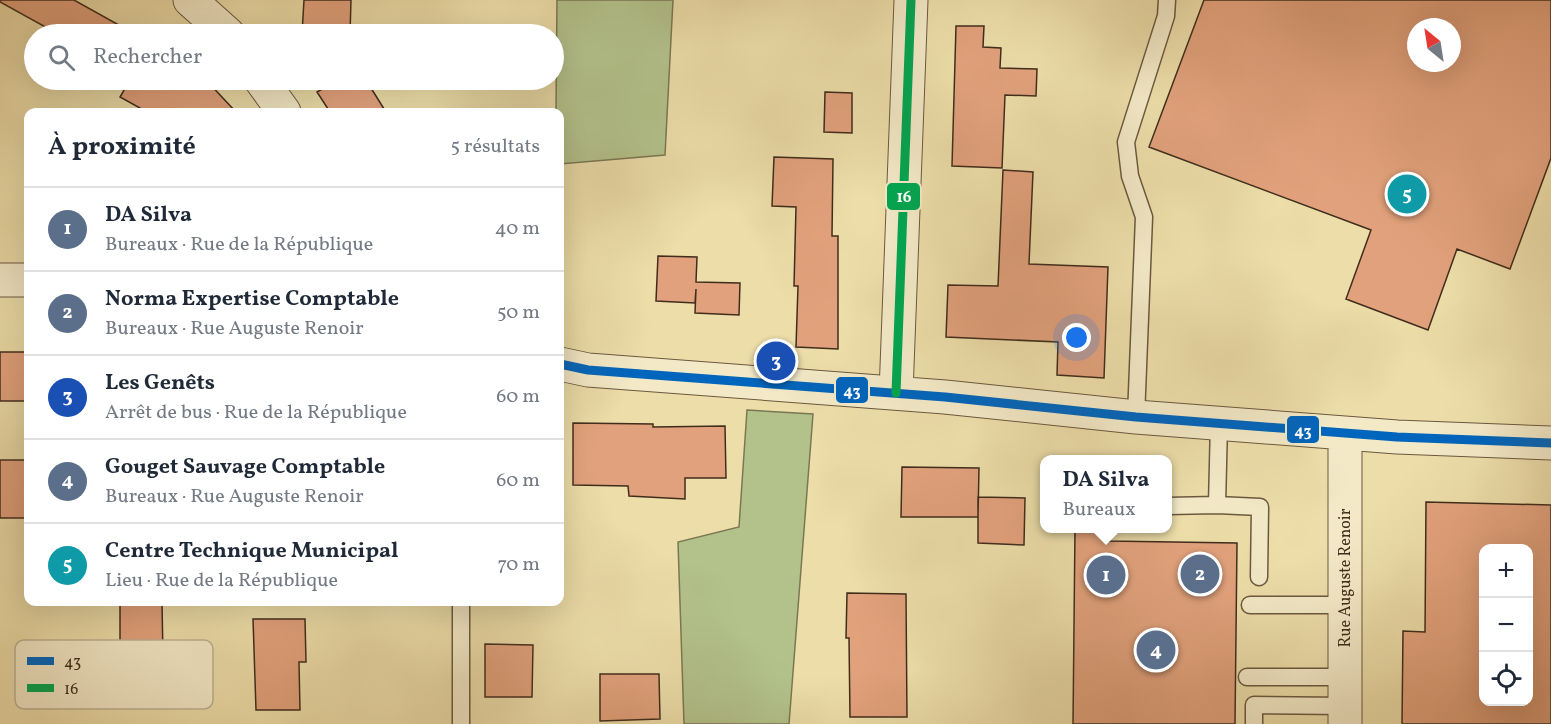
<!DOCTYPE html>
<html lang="fr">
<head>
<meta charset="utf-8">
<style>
  :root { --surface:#fff; --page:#f2f2f3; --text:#1f2937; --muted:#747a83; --line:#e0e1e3; --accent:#b45309 }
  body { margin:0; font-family:Vollkorn,serif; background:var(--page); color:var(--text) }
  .controls { position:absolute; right:18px; bottom:18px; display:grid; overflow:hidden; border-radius:12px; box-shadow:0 6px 24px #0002 }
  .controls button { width:54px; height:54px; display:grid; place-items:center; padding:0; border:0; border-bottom:2px solid var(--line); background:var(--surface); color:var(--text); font:30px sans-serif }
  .compass { position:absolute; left:1407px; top:18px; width:54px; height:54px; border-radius:50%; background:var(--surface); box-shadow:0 6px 24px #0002; rotate:330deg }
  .you { position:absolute; left:1077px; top:338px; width:21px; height:21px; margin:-15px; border:4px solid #fff; border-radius:50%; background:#1a73e8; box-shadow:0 0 0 9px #1a73e833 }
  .badge { display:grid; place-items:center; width:39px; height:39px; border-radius:50%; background:var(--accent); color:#fff; font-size:20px; font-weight:700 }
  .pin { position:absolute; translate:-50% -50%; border:3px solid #fff; box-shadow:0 2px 6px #0006 }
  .popup { position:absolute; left:1040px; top:455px; width:132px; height:78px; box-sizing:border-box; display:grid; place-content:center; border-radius:12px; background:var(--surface); filter:drop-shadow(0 2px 4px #0005); font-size:20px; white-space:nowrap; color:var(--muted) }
  .popup b { font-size:22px; color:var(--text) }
  .popup::after { content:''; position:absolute; left:50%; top:100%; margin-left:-12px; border:12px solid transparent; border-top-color:var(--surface) }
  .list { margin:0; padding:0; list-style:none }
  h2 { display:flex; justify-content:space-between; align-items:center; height:78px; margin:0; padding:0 24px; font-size:26px }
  h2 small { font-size:20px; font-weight:400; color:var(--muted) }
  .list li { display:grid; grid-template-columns:39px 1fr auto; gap:18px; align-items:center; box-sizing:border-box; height:84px; padding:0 24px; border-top:2px solid var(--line) }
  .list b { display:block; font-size:22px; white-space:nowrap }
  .list p { margin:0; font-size:20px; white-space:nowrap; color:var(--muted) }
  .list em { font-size:20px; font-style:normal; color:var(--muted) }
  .icon { flex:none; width:33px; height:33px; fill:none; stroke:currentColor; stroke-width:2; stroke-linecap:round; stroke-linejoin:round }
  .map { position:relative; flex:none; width:1551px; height:724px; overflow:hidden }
  .search { position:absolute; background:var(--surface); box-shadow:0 6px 24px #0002; left:24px; top:24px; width:540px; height:66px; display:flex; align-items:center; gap:15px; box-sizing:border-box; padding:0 21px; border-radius:33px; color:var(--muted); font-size:22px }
  .panel { position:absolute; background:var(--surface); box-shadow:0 6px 24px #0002; left:24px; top:108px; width:540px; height:498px; border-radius:12px }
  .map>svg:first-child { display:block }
</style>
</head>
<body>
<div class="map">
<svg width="1551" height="724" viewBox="0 0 1551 724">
  <rect width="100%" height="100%" fill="#ecdda9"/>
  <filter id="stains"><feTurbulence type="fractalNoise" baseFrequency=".00333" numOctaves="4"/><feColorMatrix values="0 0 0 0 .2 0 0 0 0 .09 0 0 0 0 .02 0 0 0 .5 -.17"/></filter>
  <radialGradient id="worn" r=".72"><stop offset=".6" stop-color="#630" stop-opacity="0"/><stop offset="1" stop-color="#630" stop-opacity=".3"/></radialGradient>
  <path fill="#b3c28b" stroke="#7a7854" stroke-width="1.5" d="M557 0H673L665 155 560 164V112H556Z
    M747 410 813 414 789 724H684L678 542 739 527Z"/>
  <path fill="#e1a17c" stroke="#402d1c" stroke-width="1.5" fill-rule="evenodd" d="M0 0H74L135 34H58L0 2Z
    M304 0H351L350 34H302Z
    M1204 0H1551V158L1510 269 1457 249 1428 330 1346 299 1371 230 1149 147ZM1416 27H1452V63H1416Z
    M956 26H984L983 47 1001 48 1000 68 1037 69 1036 96 1005 95 1002 168 952 166Z
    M130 80H206L236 112H147L120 97Z
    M338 80H366L386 112H330L317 92Z
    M825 92 852 93V133L824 132Z
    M774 157 833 159 832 236H838V349L796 347 798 286H794L796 207 772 206Z
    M1003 170 1033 172 1029 264 1108 267 1104 378 1057 375 1058 342 946 337 948 285 998 286Z
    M658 256 697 257 696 282 740 283 739 315 695 313 696 289 695 303 656 301Z
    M0 352H28V401H0Z
    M573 423 653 424V427L725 426 726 478H685V499L629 496 628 486 573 485Z
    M0 460H28V518H0Z
    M902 467 979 468 978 517H901Z
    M978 497 1025 498 1024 545 978 543Z
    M1426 502 1551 505V724H1402L1403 631 1425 632ZM1484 549H1528V702H1484Z
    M1075 528H1109V541L1237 543 1235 724H1073Z
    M847 593 906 594 907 717H850L849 638H846Z
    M120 602H162L163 658H120Z
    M253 619H305L306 662H299L300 710H256Z
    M485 644 533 645 532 697H485Z
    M600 674H659L660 719 600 721Z"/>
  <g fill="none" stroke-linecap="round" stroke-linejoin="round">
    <g stroke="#6b593f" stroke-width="19">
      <path id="service" d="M1136 417 1144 217 1130 176 1126 142 1166 16 1167 0
        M1219 423 1217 505 1260 507 1259 577
        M1168 506 1217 505
        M1250 605H1346
        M1247 677H1346
        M461 724V602
        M1254 724V705L1345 706"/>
    </g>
    <g stroke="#6b593f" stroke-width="35">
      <path id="minor" d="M190 0 228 34
        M261 80 284 112
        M0 280H28
        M560 364 588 370 945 397 1136 417 1397 437 1551 443
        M896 393 911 0
        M1345 433V724"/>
    </g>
    <use href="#service" stroke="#f3e9c7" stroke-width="16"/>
    <use href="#minor" stroke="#f3e9c7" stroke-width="33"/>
    <g stroke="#f3e9c7" stroke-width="14">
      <path id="bus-1" d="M560 364 588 370 945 397 1136 417 1397 437 1551 443"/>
    </g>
    <g stroke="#f3e9c7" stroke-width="14">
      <path id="bus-2" d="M896 393 911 0"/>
    </g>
    <use href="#bus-1" stroke="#0065bd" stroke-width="9"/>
    <use href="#bus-2" stroke="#00a651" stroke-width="9"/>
  </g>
  <g text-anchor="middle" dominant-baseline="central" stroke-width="6" stroke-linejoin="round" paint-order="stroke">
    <g font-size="16" fill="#402d1c" stroke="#f3e9c7">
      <text transform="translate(1346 578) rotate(-90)">Rue Auguste Renoir</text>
    </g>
  </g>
  <rect x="15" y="640" width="198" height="69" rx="9" fill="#f3e9c7" stroke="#bdb194" stroke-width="1.5"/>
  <rect x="27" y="657" width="27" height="8" fill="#0065bd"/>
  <rect x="27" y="684" width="27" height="8" fill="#00a651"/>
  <g font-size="16" fill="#402d1c">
    <text x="64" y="667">43</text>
    <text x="64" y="694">16</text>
  </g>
  <g stroke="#f3e9c7" stroke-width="2">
    <rect x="886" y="182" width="35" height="29" rx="6" fill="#00a651"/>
    <rect x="835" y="376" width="34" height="28" rx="6" fill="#0065bd"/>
    <rect x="1286" y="415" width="34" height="29" rx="6" fill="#0065bd"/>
  </g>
  <g font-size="16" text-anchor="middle" font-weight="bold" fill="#fff">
    <text x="904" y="202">16</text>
    <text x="852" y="396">43</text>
    <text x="1303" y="436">43</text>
  </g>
  <rect width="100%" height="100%" filter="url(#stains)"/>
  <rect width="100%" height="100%" fill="url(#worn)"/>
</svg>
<div class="controls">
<button>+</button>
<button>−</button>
<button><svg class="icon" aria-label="locate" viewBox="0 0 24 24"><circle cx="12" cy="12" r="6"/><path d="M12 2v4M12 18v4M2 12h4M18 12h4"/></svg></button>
</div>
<svg class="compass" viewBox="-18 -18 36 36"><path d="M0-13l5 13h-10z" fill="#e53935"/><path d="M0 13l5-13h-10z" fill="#747a83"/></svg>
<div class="you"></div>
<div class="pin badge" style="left:1106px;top:575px;background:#5c6f8a">1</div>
<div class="popup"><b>DA Silva</b>Bureaux</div>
<div class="pin badge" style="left:1200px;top:574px;background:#5c6f8a">2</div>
<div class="pin badge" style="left:776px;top:361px;background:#1a4fb4">3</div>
<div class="pin badge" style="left:1156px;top:650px;background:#5c6f8a">4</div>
<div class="pin badge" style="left:1407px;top:194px;background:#0f9aa8">5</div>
<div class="search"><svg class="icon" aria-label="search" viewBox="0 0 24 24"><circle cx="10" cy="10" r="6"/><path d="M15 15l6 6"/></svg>Rechercher</div>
<section class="panel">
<h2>À proximité<small>5 résultats</small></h2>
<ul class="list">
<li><span class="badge" style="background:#5c6f8a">1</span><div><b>DA Silva</b><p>Bureaux · Rue de la République</p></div><em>40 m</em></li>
<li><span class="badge" style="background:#5c6f8a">2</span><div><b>Norma Expertise Comptable</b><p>Bureaux · Rue Auguste Renoir</p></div><em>50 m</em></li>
<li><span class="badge" style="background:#1a4fb4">3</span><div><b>Les Genêts</b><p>Arrêt de bus · Rue de la République</p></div><em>60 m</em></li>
<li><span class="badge" style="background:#5c6f8a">4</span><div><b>Gouget Sauvage Comptable</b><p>Bureaux · Rue Auguste Renoir</p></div><em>60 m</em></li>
<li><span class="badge" style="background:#0f9aa8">5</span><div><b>Centre Technique Municipal</b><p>Lieu · Rue de la République</p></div><em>70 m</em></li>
</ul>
</section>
</div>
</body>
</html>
